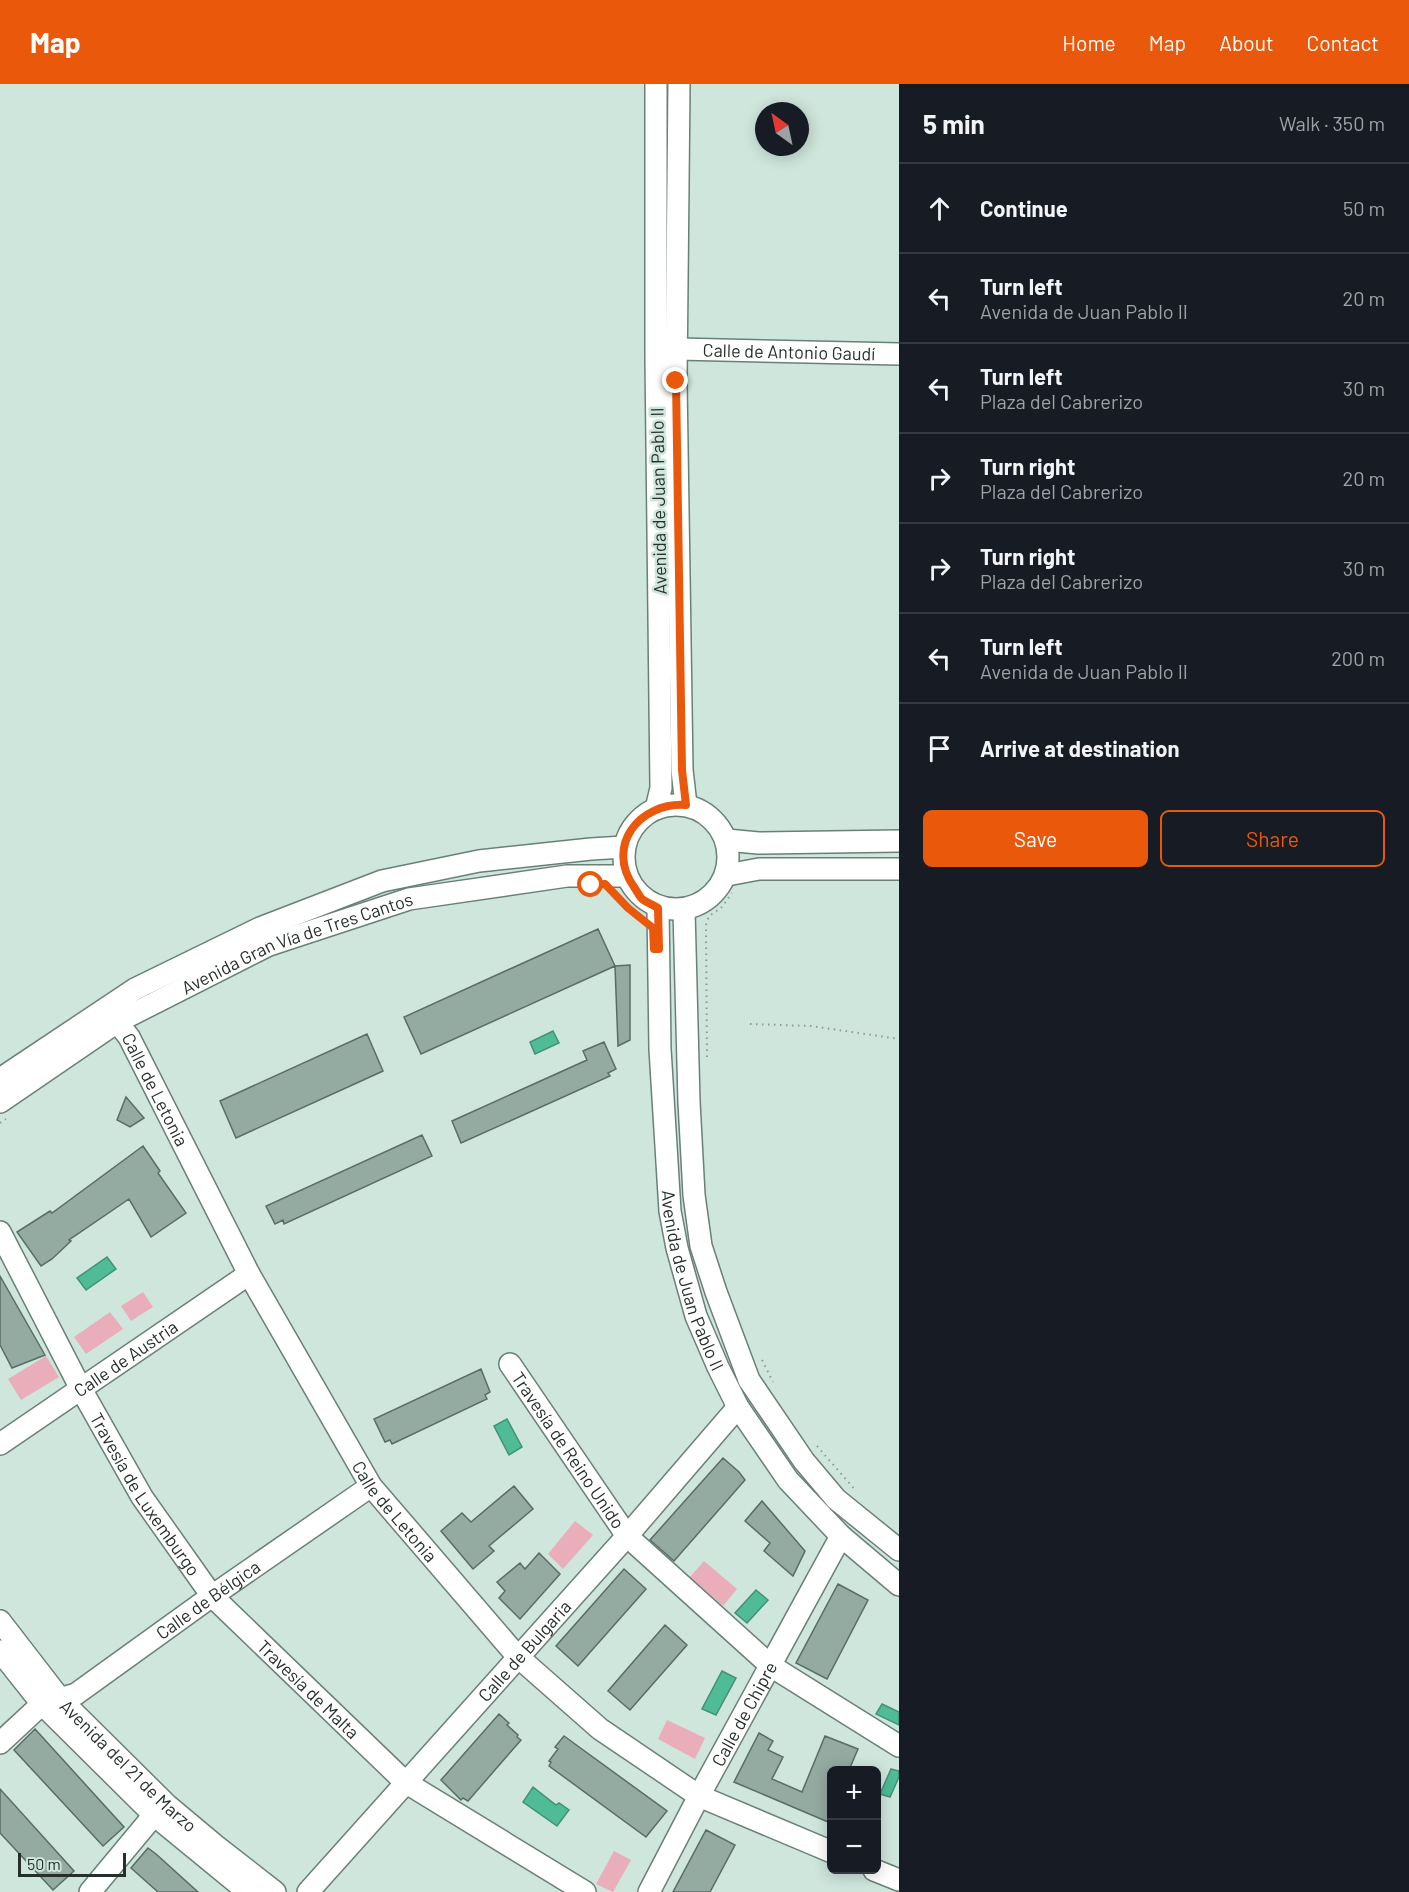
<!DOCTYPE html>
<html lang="en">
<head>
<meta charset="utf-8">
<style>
  :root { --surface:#171b24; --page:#20242c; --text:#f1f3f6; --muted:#9ea1a6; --line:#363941; --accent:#ea580c }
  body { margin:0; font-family:Barlow,sans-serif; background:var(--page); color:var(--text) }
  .controls { position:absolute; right:18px; bottom:18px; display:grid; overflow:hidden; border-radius:9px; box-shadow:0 3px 15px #0003 }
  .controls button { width:54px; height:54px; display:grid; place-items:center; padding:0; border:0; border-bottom:2px solid var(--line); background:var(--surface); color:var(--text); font:30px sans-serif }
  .compass { position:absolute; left:755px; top:18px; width:54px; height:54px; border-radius:50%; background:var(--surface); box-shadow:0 3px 15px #0003; rotate:327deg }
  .scale { position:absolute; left:18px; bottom:15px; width:108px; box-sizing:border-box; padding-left:6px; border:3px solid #262f2b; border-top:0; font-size:16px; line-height:21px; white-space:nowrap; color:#262f2b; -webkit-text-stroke:4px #cee6dc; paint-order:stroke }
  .stop { position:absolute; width:18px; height:18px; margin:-14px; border:4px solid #ea580c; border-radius:50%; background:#fff }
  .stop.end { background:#ea580c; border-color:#fff; box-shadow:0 2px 6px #0008 }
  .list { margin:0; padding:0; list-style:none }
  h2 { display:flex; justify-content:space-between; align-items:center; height:78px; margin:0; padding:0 24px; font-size:26px }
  h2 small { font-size:20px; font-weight:400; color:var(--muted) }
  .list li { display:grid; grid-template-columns:39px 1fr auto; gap:18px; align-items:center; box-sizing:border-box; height:90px; padding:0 24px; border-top:2px solid var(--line) }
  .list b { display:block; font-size:22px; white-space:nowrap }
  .list p { margin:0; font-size:20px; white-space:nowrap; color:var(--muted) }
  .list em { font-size:20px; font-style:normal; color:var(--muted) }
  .actions { display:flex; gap:12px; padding:18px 24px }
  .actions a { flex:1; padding:14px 0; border:2px solid var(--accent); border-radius:9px; text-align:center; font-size:21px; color:var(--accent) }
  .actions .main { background:var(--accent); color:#fff }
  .icon { flex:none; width:33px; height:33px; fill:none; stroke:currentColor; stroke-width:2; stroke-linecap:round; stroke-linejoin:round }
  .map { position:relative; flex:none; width:899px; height:1808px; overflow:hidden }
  header { display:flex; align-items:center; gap:36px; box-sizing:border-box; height:84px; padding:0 30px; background:var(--accent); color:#fff }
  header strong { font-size:28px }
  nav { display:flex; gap:33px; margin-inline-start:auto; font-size:21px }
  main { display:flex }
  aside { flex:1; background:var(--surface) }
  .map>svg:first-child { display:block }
</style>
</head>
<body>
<header>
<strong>Map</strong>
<nav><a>Home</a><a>Map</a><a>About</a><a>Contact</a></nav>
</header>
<main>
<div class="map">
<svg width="899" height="1808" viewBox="0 0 899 1808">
  <rect width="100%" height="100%" fill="#cee6dc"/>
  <path fill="#e9aeba" d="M143 1208 153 1223 131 1237 121 1222Z
    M110 1228 123 1245 86 1270 74 1253Z
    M46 1272 59 1293 21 1316 8 1295Z
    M575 1437 593 1451 563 1485 548 1470Z
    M704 1477 737 1505 723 1522 690 1493Z
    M667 1636 705 1654 695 1675 658 1655Z
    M614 1767 631 1776 613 1808 596 1800Z"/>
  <path fill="#4fbb97" stroke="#439177" stroke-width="1.5" d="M553 947 559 959 535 970 530 958Z
    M107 1173 116 1185 86 1206 77 1194Z
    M507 1335 522 1363 509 1371 494 1342Z
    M756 1506 768 1516 747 1539 735 1529Z
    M722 1587 736 1594 716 1631 702 1625Z
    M882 1620 899 1628V1641L876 1630Z
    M891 1685 899 1687V1693L890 1713 880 1710Z
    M533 1703 556 1721 559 1719 569 1726 557 1742 523 1718Z"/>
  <path fill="#94aba1" stroke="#586d65" stroke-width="1.5" d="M598 845 615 882 630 881V956L618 962 615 882 421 970 404 933Z
    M367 950 383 987 236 1054 220 1017Z
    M604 958 616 985 608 989 610 992 461 1059 452 1037 587 976 583 967Z
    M126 1013 144 1034 130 1043 117 1036Z
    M422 1051 432 1072 284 1140 283 1136 275 1140 266 1122Z
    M143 1062 160 1087 158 1089 186 1129 151 1153 129 1115 69 1156 71 1157 52 1175 41 1182 17 1148 50 1127 52 1129Z
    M0 1192 45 1271 12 1284 0 1261Z
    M481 1285 490 1308 485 1311 487 1315 392 1360 390 1356 385 1358 374 1335Z
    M723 1374 739 1388 745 1396 674 1477 650 1456Z
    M514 1402 533 1425 489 1462 494 1467 473 1485 441 1447 462 1429 471 1438Z
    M762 1417 805 1467 793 1492 764 1467 770 1459 745 1437Z
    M539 1469 560 1490 520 1535 499 1514 505 1507 497 1498 520 1479 525 1485Z
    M624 1485 646 1505 578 1582 556 1562Z
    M838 1500 868 1516 827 1595 796 1579Z
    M665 1541 687 1561 630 1626 608 1607Z
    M499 1630 509 1639 507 1641 518 1651 517 1653 521 1656 468 1717 463 1714 461 1716 441 1696Z
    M35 1645 124 1743 103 1762 14 1666Z
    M759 1649 773 1657 768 1666 783 1673 772 1695 802 1708 825 1652 858 1665 849 1686H831V1730L828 1738 734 1698Z
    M564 1652 667 1727 646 1753 549 1682 551 1678 549 1677 558 1665 555 1663Z
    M0 1705 74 1787 53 1806 0 1749Z
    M706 1746 735 1761 710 1808H673Z
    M148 1764 156 1770 198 1808H158L131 1784Z"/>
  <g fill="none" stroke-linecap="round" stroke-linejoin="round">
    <g stroke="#6a8077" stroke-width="24">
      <g id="minor">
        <path d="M679 0 676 297 682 686 686 721"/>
        <path id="s1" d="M678 265 899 270"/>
        <circle cx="676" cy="773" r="52"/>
        <path d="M656 725 661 704 656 274V0"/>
        <path d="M727 756 758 759 899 757"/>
        <path d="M727 791 759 785H899"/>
        <path id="s2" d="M658 824 660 965 670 1127 677 1164 696 1232 718 1283 738 1323 788 1396 841 1452 899 1501"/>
        <path d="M684 826 689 1018 694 1111 701 1162 716 1208 749 1296 804 1377 836 1415 899 1466"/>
        <path id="s3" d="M117 938 129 953 249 1190 371 1402 517 1572 600 1645 699 1712 832 1768"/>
        <path d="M0 995 135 905 260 844 382 797 479 777 591 765 624 763"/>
        <path id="s4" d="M0 1018 117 938 269 861 409 815 567 792H626"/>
        <path id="s5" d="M0 1148 81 1305 142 1413 212 1512 405 1698 585 1808"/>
        <path id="s6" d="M510 1280 627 1452 771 1582 899 1662"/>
        <path id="s7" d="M0 1360 249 1190"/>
        <path id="s8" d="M0 1537 61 1616 167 1721 216 1762 275 1808"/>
        <path d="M0 1567 42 1620 154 1731 248 1808"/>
        <path id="s9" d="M0 1659 42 1620 76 1610 212 1512 371 1402"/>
        <path d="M874 1786 899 1796"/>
        <path d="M90 1808 154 1731"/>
        <path id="s10" d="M308 1808 627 1452 738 1323"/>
        <path id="s11" d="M649 1808 699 1712 841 1452"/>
      </g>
    </g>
    <path stroke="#899b94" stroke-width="2" stroke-dasharray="1.5 4.5" stroke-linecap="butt" d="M616 810 628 824 641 833
      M750 940 811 942 899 955
      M707 973 706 841 709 832 721 824 732 809
      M0 1039 6 1035
      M762 1276 773 1298
      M817 1362 856 1407"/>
    <use href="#minor" stroke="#fff" stroke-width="21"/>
  </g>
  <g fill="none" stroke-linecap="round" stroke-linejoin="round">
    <path stroke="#ea580c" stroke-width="8" d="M591 801 605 800 628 824 653 844 654 865H659L658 824C653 821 646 818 642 815 639 812 637 807 634 803 605 762 639 718 686 721L682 686 676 297"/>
  </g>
  <g text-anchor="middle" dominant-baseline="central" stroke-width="5" stroke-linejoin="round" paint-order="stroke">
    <g font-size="18" fill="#262f2b" stroke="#cee6dc">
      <text stroke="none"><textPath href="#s1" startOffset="111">Calle de Antonio Gaudí</textPath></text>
      <text transform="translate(658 417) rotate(-91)">Avenida de Juan Pablo II</text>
      <text stroke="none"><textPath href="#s4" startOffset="339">Avenida Gran Vía de Tres Cantos</textPath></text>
      <text stroke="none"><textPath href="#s3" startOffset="78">Calle de Letonia</textPath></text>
      <text stroke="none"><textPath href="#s2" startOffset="376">Avenida de Juan Pablo II</textPath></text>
      <text stroke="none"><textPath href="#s7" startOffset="152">Calle de Austria</textPath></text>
      <text stroke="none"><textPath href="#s6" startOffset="104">Travesía de Reino Unido</textPath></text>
      <text stroke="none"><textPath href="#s5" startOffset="300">Travesía de Luxemburgo</textPath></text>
      <text stroke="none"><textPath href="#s3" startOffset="564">Calle de Letonia</textPath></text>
      <text stroke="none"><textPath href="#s9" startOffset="255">Calle de Bélgica</textPath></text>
      <text stroke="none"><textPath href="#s10" startOffset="324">Calle de Bulgaria</textPath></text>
      <text stroke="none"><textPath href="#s5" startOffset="556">Travesía de Malta</textPath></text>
      <text stroke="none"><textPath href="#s11" startOffset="202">Calle de Chipre</textPath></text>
      <text stroke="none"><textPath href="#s8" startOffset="194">Avenida del 21 de Marzo</textPath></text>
    </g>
  </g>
</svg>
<div class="controls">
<button>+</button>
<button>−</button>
</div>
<svg class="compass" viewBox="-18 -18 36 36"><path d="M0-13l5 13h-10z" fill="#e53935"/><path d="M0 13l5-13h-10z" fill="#9ea1a6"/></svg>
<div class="scale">50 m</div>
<div class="stop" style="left:591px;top:801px"></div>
<div class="stop end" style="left:676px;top:297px"></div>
</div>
<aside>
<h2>5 min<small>Walk · 350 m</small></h2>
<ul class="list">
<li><svg class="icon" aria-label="ahead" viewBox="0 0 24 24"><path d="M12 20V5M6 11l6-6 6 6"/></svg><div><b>Continue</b></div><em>50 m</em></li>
<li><svg class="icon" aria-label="left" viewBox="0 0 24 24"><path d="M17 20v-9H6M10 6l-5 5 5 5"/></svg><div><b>Turn left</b><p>Avenida de Juan Pablo II</p></div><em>20 m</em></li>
<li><svg class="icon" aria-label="left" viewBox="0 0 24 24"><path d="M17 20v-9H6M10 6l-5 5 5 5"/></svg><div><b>Turn left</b><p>Plaza del Cabrerizo</p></div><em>30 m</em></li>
<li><svg class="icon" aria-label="right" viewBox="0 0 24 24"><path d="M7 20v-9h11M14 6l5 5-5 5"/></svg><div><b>Turn right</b><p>Plaza del Cabrerizo</p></div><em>20 m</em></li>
<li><svg class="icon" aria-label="right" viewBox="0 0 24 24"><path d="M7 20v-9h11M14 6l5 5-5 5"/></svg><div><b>Turn right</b><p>Plaza del Cabrerizo</p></div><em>30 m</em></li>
<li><svg class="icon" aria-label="left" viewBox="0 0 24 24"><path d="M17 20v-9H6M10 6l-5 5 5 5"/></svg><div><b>Turn left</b><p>Avenida de Juan Pablo II</p></div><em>200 m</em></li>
<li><svg class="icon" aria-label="arrive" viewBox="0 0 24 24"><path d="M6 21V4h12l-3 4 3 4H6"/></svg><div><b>Arrive at destination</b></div></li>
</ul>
<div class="actions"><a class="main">Save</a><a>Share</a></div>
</aside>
</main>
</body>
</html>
